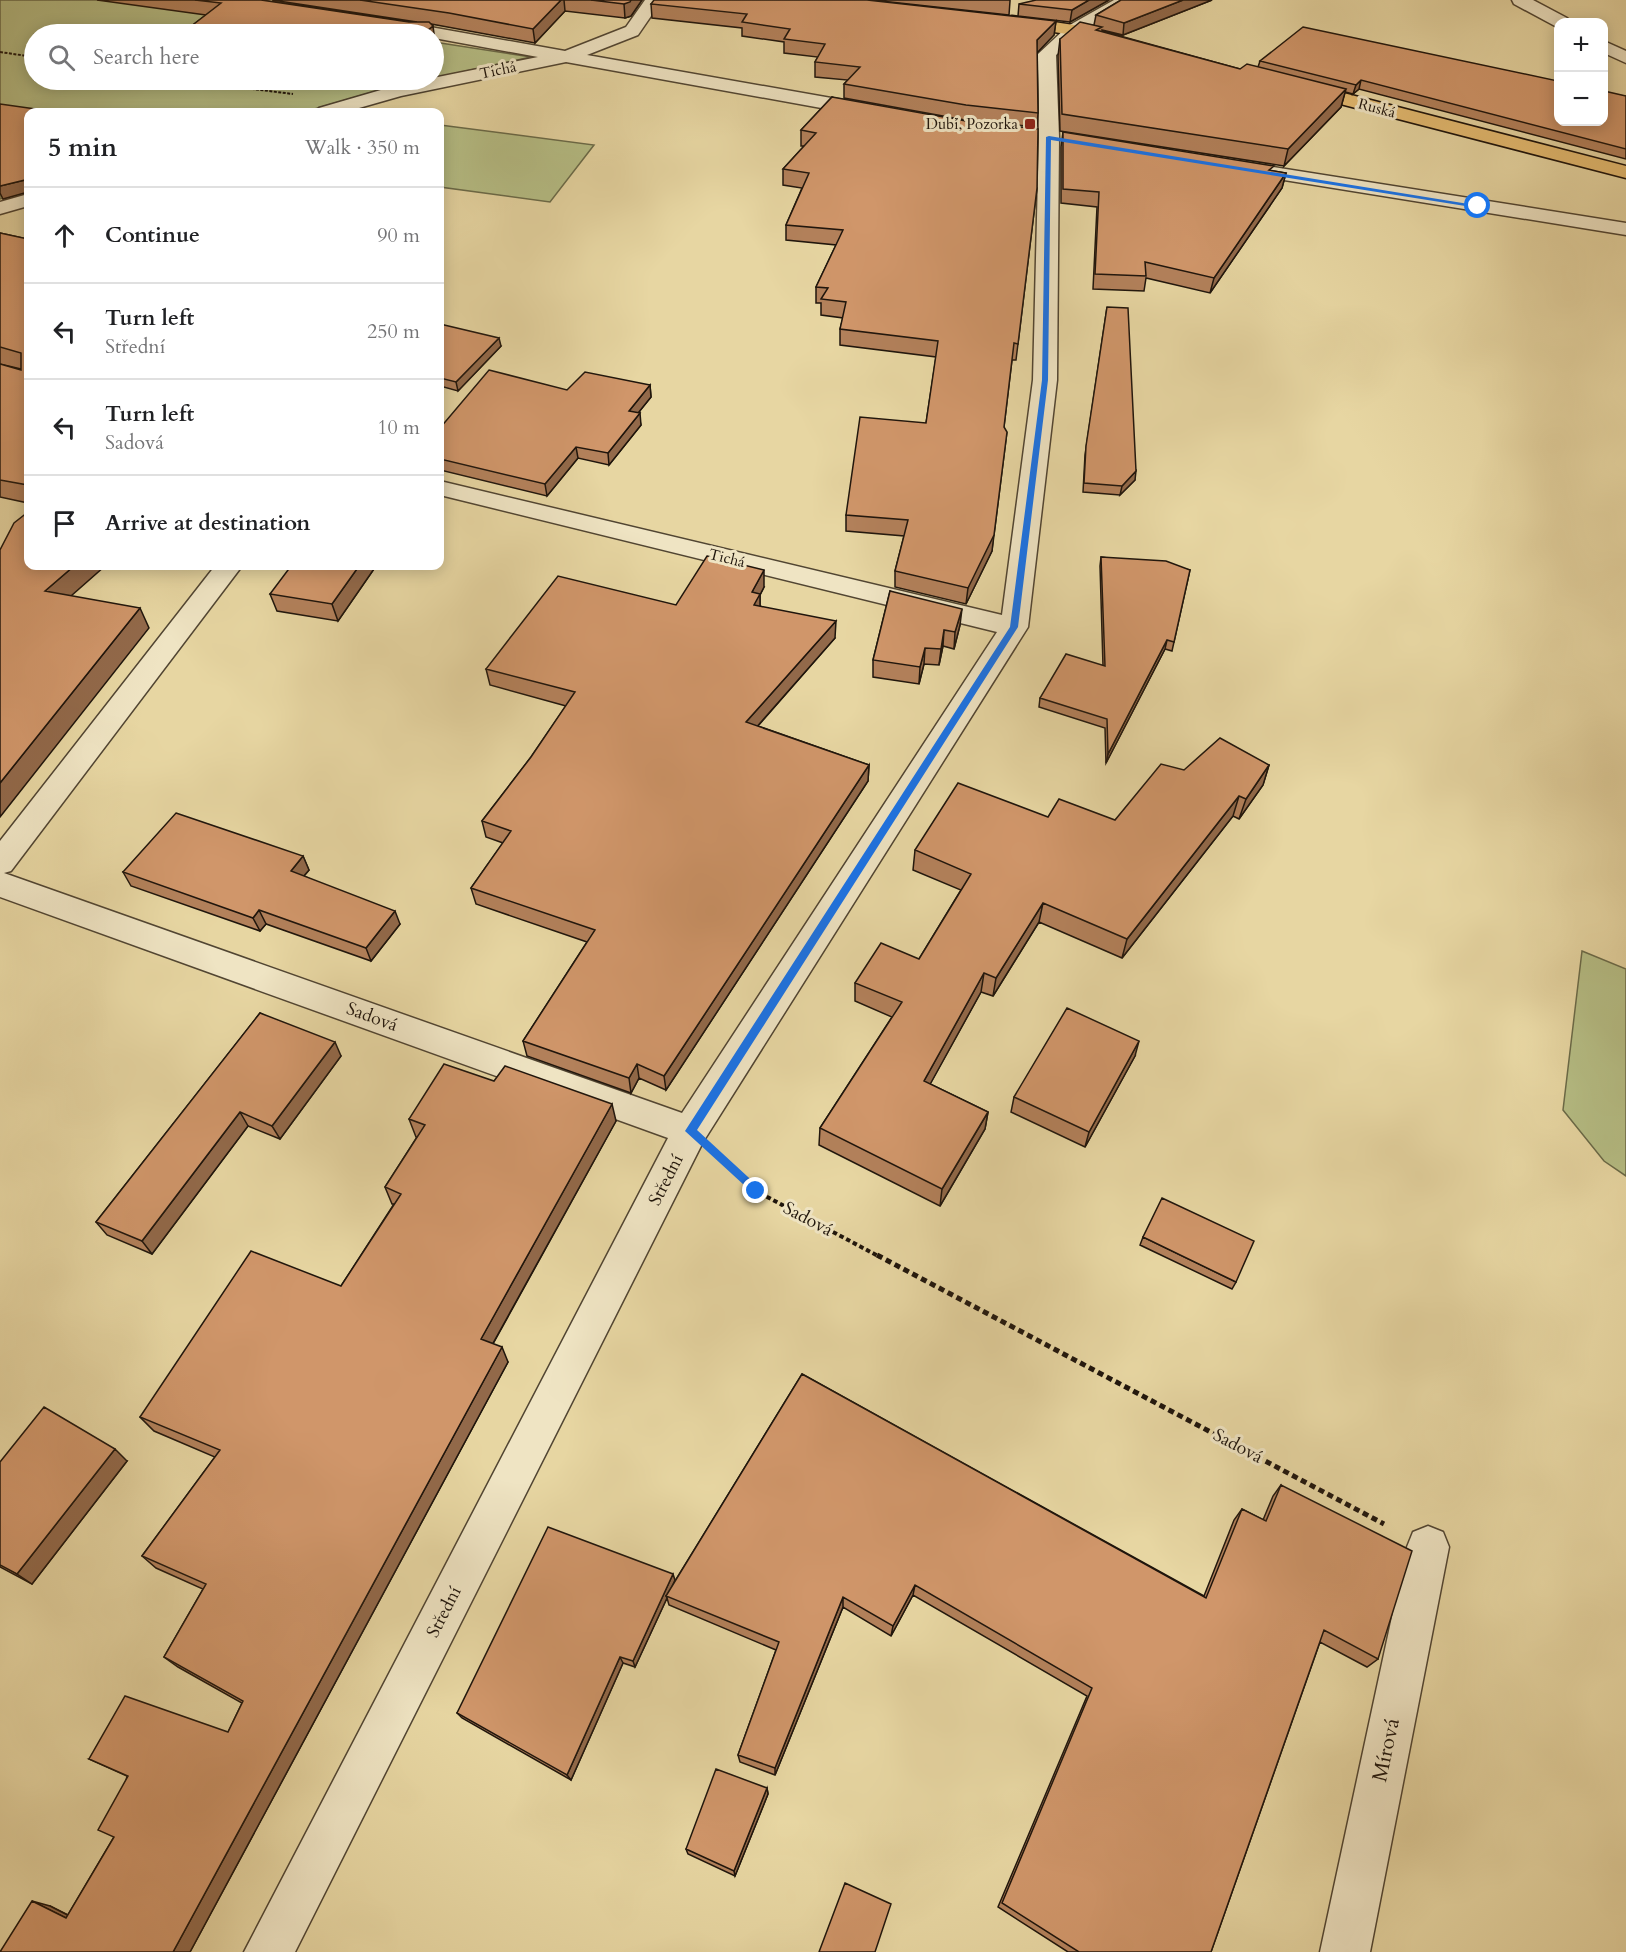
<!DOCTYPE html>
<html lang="en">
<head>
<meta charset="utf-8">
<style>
  :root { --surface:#fff; --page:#f6f6f6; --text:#202124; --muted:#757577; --line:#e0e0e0 }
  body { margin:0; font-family:Cardo,serif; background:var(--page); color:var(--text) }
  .controls { position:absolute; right:18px; top:18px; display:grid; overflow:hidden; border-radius:12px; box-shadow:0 3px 15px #0003 }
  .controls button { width:54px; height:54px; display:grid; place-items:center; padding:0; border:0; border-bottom:2px solid var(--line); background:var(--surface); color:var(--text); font:30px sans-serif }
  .stop { position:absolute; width:18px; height:18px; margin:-14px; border:4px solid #1a73e8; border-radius:50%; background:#fff }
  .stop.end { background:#1a73e8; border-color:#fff; box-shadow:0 2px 6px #0008 }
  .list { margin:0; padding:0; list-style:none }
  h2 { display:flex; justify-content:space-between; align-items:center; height:78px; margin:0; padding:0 24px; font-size:26px }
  h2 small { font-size:20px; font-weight:400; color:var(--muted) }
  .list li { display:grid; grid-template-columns:39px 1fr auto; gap:18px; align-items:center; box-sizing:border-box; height:96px; padding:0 24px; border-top:2px solid var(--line) }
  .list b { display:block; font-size:22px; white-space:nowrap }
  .list p { margin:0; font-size:20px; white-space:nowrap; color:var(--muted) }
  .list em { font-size:20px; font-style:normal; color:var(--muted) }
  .icon { flex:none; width:33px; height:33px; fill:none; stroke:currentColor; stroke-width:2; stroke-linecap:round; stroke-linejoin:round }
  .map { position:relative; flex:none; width:1626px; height:1952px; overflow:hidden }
  .search { position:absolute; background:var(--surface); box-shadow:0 3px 15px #0003; left:24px; top:24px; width:420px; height:66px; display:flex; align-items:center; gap:15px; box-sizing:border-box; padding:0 21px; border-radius:33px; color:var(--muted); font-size:22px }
  .panel { position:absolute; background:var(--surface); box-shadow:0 3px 15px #0003; left:24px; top:108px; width:420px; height:462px; border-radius:12px }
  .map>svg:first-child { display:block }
</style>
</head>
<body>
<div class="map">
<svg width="1626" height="1952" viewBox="0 0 1626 1952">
  <rect width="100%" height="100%" fill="#e7d6a2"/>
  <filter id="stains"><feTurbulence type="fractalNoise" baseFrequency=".00333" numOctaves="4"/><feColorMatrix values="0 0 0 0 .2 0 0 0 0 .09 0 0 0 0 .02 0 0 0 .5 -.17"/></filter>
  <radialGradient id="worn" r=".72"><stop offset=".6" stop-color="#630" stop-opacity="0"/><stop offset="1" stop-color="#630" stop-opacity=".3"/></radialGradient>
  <path fill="#b6be85" stroke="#6a6a48" stroke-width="1.5" d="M0 0H169L386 34H34V80H428L380 90 304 112H28V191L0 199Z
    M434 42 531 57 434 78Z
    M440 125 594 145 550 202 440 187Z
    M1582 951 1626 969V1176L1604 1161 1563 1110Z"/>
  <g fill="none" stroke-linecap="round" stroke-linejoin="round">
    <g stroke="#514532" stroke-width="3">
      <path id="minor" d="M645 0H662L638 35 587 55 871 105 878 107 880 111 878 115 871 117 566 62 401 96 345 112H317L319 108 398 85 538 57 434 38V34C417 34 401 33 385 29L382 25 385 21 391 20 565 51 626 27Z
        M1114 0H1134L1080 34 1056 55 1059 137 1057 380 1028 627 703 1142 295 1952H244L668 1138 0 897V841L215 566H242L11 871 4 873 682 1113 997 632 440 495V481L1002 615 1033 380 1039 137 1038 54 1068 26Z
        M1512 0H1533L1567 18 1570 22H1558V27L1555 26 1514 4Z
        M1604 41 1626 51V63L1604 53Z
        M1242 162 1626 223V235L1235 172 1232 168 1235 164Z
        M28 194V206L0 214V202Z
        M1428 1526 1443 1532 1449 1547 1370 1952H1320L1407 1547 1413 1532Z"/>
    </g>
    <g stroke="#1f150c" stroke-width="3">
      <path id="primary" d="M1012 16 1074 25 1121 36 1124 40 1121 44 1115 45 1074 35 1006 25 1003 21 1006 17Z
        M1301 82 1626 166V178L1294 92 1292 88 1294 84Z"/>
    </g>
    <path stroke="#1f150c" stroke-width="2" stroke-dasharray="3 1.5" stroke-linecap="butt" d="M0 52 34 57
      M180 80 293 94"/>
    <path stroke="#1f150c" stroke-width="4" stroke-dasharray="4.5 3" stroke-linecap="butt" d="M726 1164 756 1191 880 1257"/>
    <path stroke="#1f150c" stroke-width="5" stroke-dasharray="6 4" stroke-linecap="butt" d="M877 1255 1384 1524"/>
    <use href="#minor" fill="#efe4c3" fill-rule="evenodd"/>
    <use href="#primary" fill="#e4bb71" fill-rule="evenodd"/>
  </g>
  <path fill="#b3815b" stroke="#1f150c" stroke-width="1.5" d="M97 0H261L409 22H417L272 0H642L631 16 625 18 565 11 535 43 431 24 435 41 434 34H181L206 15Z
    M872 0H1010V1L1009 15Z
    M1109 0 1070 22 1018 16 1019 4Z
    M1121 0H1212L1123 35 1102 30V31L1240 69 1258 67 1260 61 1626 96V159L1359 89 1353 94 1345 92 1341 107 1284 166 1060 131 1058 56 1060 39 1094 25 1096 15Z
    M651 4 1056 21 1054 35 1037 52 1038 113 1037 127 965 120 844 98V84L848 80 815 77V62L818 57 784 53V42L742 36V28L652 18Z
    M832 97 1037 188 1016 360H1012L1004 427 992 551 966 604 895 587V571L904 536 846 531V515L926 423 936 357 840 345V329L843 318 821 315V303H816V287L836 245 786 240V225L802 188 783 185V169L804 146H801V130Z
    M1063 132 1273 171 1286 173 1282 188 1210 293 1146 278 1144 291 1093 289 1097 207 1061 203V147Z
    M25 196 28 197V205Z
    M0 233 28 239V503L0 497V364L21 369 0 364Z
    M1107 307 1135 480 1120 495 1083 492 1085 455Z
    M440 324 501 346 458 391 440 386Z
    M650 385 651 397 638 413 641 425 609 465 578 458 547 496 440 470V428L567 390Z
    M1101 557 1190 570 1172 651 1165 649 1106 763 1105 728 1039 707 1040 698 1103 666 1100 566Z
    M376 566 338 621 277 611 270 594Z
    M764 587 760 595V606L835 638 758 726 869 765 868 781 666 1090 639 1078 631 1093 527 1056 523 1041 587 942 476 904 471 888 503 843 486 837 482 821 531 757 566 706 490 685 486 669 676 605Z
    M890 591 960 625 954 649 943 646 939 665 924 664 919 684 873 677V660Z
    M1269 765 1263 785 1239 819 1233 816 1122 958 1039 922 993 996 981 992 930 1084 988 1112 985 1129 940 1206 819 1145 820 1128 892 1017 855 1001V983L919 959 961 890 913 870 915 850 1048 817 1115 820 1184 770Z
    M303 856 309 870 304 876 400 924 371 961 266 924 260 931 131 886 123 872Z
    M260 1013 341 1056 280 1139 248 1126 152 1254 107 1235 96 1222Z
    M1135 1056 1085 1147 1011 1112 1014 1097Z
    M494 1081 616 1121 493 1344 508 1362 190 1952H0L50 1906 68 1915 114 1837 127 1776 89 1759 228 1732 242 1703 178 1667 164 1657 203 1589 156 1568 142 1556 215 1457 154 1431 140 1417 341 1286 394 1204H392L385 1187 417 1137H416L409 1119Z
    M1143 1237 1236 1282 1232 1289 1140 1245Z
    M802 1374 1204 1596 1234 1520 1242 1509 1263 1520 1273 1496 1281 1485 1378 1659 1367 1667 1320 1642 1211 1952H1068L998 1907 1087 1696 913 1595 891 1636 843 1607 775 1775 740 1762 738 1755 776 1650 669 1605 667 1598 635 1667 623 1663 571 1780 462 1718 457 1713 675 1580 672 1586Z
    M127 1461 32 1584 0 1567V1462Z
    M767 1788 768 1794 735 1876 688 1854 686 1849Z"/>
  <path fill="#92694a" stroke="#1f150c" stroke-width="1.5" d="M561 0H564L565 11 535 43 533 29Z
    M631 0H642L631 16 625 18 624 4Z
    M1089 0H1109L1070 22 1072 10Z
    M1183 0H1212L1123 35 1124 23Z
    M1056 21 1054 35 1036 54 1037 40Z
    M433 26 435 41 434 42V34H423Z
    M1361 80 1359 89 1353 94 1356 85Z
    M1346 89 1341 107 1284 166 1288 149Z
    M1286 173 1282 188 1210 293 1214 278Z
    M25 180 28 192 3 199 0 193V186Z
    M499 338 501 346 458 391 456 382Z
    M650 385 651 397 630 423 629 411Z
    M640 413 641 425 609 465 608 453Z
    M1007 432 992 551 966 604 968 588Z
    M576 447 578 458 547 496 545 484Z
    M1136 471 1135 480 1120 495 1122 486Z
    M74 566H105L55 610 45 591Z
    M359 566H376L338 621 332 604Z
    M764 570V587L760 595V611L755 621 752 592Z
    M140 608 149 628 0 817V783Z
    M962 609 960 625 954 649 955 632Z
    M836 621 835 638 747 738 746 722Z
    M944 630 943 646 939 665 941 649Z
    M1167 640 1165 649 1106 763 1108 754Z
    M925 648 924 664 919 684 920 667Z
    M869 765 868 781 666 1090 664 1076Z
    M1269 765 1263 785 1239 819 1246 799Z
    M1239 796 1233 816 1122 958 1127 939Z
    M303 856 309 870 296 885 291 871Z
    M1043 903 1039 922 993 996 996 978Z
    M259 910 266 924 260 931 253 918Z
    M395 911 400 924 371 961 366 948Z
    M984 973 981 992 922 1099 924 1081Z
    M1139 1041 1135 1056 1085 1147 1089 1132Z
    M335 1042 341 1056 280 1139 272 1126Z
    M637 1064 639 1078 631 1093 629 1078Z
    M612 1104 616 1121 487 1354 481 1339Z
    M240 1112 248 1126 152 1254 142 1241Z
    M988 1112 985 1129 940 1206 942 1189Z
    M502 1347 508 1362 190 1952H173Z
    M115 1449 127 1461 32 1584 17 1574Z
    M673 1574 675 1580 668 1596H666L667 1598 635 1667 633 1661Z
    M915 1585 913 1595 891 1636 893 1626Z
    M843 1597V1607L775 1775V1768Z
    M620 1657 623 1663 571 1780 567 1775Z
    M767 1788 768 1794 735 1876 734 1871Z
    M32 1901 50 1906 83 1923 66 1918Z"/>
  <path fill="#d0966a" stroke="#1f150c" stroke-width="1.5" d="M195 0H261L409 22H429L433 26 423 34H324L314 33 312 34H181L221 3Z
    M360 0H561L533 29 449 13Z
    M591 0H631L630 2 624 4Z
    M654 0H867L1056 21 1037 40 1038 113 966 105 844 84 860 67 815 62 825 44 784 39 790 29 742 22 747 14 651 4Z
    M1036 0H1089L1072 10 1019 4Z
    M1121 0H1183L1124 23 1096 15Z
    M1080 22 1102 27 1096 30 1240 69 1247 64 1346 89 1288 149 1062 114 1060 39Z
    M1303 27 1558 81V122H1604V91L1626 96V149L1361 80 1356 85 1260 61Z
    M832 97 966 121 1038 129 1037 188 1018 344 1014 343 1004 427 1007 432 994 535 968 588 895 571 908 520 846 515 860 417 926 423 938 341 840 329 846 302 821 299 828 288 816 287 843 230 786 225 809 173 783 169 816 133 801 130Z
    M0 104 57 112H28V197L25 196V180L0 186Z
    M1063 132 1274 166 1269 170 1286 173 1214 278 1145 262 1146 276 1095 274 1099 192 1063 189Z
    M0 233 28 239V485L0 480V364L21 370V353L0 347Z
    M1107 307 1128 308 1136 471 1122 486 1084 483 1086 446Z
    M440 324 499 338 456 382 440 378Z
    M489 370 567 390 585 372 650 385 629 411 640 413 608 453 576 447 545 484 440 459V428Z
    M28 512V566H74L45 591 140 608 0 783V550L14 523Z
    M707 556 764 570 752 592 760 594 754 605 836 621 746 722 869 765 664 1076 637 1064 629 1078 523 1041 595 930 471 888 511 831 482 821 531 757 575 692 486 669 558 576 676 605Z
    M1101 557 1166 561 1190 570 1174 642 1167 640 1108 754 1107 719 1040 698 1066 654 1105 666Z
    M291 566H359L332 604 270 594Z
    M890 591 962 609 955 632 944 630 941 649 925 648 920 667 873 660Z
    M1220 738 1269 765 1246 799 1239 796 1127 939 1043 903 996 978 984 973 924 1081 988 1112 942 1189 820 1128 902 1002 855 983 881 943 919 959 971 874 915 850 958 783 1048 817 1059 799 1115 820 1161 764 1184 770Z
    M176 813 303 856 291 871 395 911 366 948 259 910 253 918 123 872Z
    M1067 1008 1139 1041 1089 1132 1014 1097Z
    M260 1013 335 1042 272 1126 240 1112 142 1241 96 1222Z
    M444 1064 494 1081 505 1066 612 1104 481 1339 502 1347 173 1952H0L32 1901 66 1918 114 1837 98 1830 128 1776 89 1759 125 1696 228 1732 243 1701 164 1657 206 1584 142 1556 220 1450 140 1417 251 1251 341 1286 401 1194 385 1187 425 1125 409 1119Z
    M1162 1198 1254 1241 1236 1282 1143 1237Z
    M802 1374 1206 1598 1242 1509 1266 1521 1281 1485 1412 1551 1378 1659 1324 1630 1211 1952H1079L1002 1903 1092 1688 915 1585 893 1626 843 1597 775 1768 738 1755 779 1642 666 1596Z
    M44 1407 115 1449 17 1574 0 1565V1462Z
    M548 1527 673 1574 633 1661 620 1657 567 1775 457 1713Z
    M716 1769 767 1788 734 1871 686 1849Z
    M845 1883 891 1904 875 1952H819Z"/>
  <path fill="#1a73e8" d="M1049 136 1481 206 1478 208 1051 140 1048 380 1018 627 697 1130 760 1188V1195L756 1196 685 1131 1010 627 1042 380 1046 137Z"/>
  <rect fill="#8f2418" stroke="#efe4c3" stroke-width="2" x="1024" y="118" width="12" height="12" rx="3"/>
  <g text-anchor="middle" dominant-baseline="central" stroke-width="6" stroke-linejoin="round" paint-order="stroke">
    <g font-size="15" fill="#1f150c" stroke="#efe4c3">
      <text transform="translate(498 70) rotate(-12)">Tichá</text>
      <text transform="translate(1377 108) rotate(15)">Ruská</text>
      <text transform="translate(727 558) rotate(14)">Tichá</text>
    </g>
    <g font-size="15" fill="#1f150c" stroke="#efe4c3" text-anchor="end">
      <text x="1018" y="124">Dubí, Pozorka</text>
    </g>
    <g font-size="18" fill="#1f150c" stroke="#efe4c3">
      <text transform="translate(372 1017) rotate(20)">Sadová</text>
      <text transform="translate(666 1180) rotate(-63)">Střední</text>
      <text transform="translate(808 1219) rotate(28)">Sadová</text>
      <text transform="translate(1238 1446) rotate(28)">Sadová</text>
      <text transform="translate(444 1612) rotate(-63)">Střední</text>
    </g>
    <g font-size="21" fill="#1f150c" stroke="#efe4c3">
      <text transform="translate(1386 1750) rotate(-78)">Mírová</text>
    </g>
  </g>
  <rect width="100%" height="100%" filter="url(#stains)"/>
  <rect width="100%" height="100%" fill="url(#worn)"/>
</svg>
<div class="controls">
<button>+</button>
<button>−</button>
</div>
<div class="stop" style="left:1478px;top:206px"></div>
<div class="stop end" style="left:756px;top:1191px"></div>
<div class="search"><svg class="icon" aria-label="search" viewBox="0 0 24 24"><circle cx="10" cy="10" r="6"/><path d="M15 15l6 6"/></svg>Search here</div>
<section class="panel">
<h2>5 min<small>Walk · 350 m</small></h2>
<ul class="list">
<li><svg class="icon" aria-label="ahead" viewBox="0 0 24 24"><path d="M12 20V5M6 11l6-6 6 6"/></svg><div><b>Continue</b></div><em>90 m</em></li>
<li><svg class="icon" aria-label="left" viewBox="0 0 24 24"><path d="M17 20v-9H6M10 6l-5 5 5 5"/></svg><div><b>Turn left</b><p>Střední</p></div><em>250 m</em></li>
<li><svg class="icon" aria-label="left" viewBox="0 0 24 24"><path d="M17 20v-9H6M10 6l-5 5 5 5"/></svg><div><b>Turn left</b><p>Sadová</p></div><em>10 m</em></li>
<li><svg class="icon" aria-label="arrive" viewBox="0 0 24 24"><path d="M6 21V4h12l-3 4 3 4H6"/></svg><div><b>Arrive at destination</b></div></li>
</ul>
</section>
</div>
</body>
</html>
